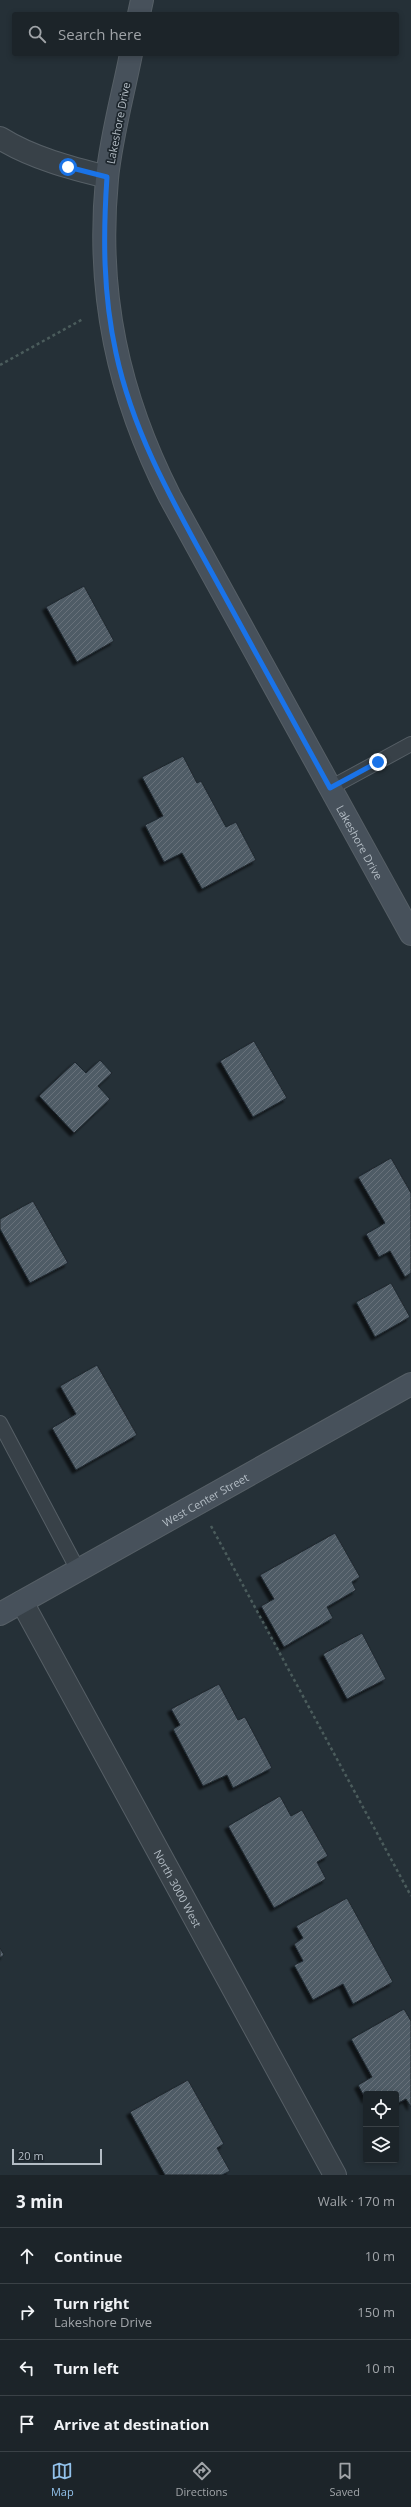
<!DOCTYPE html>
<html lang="en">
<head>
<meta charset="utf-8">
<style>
  :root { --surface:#1c2429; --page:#252c31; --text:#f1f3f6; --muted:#a0a4a8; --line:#3a4146; --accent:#92c1ea }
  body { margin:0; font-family:"Open Sans",sans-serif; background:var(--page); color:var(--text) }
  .controls { position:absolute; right:12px; bottom:12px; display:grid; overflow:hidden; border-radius:4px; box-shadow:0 2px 6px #0003 }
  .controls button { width:36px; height:36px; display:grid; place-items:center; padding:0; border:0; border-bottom:1px solid var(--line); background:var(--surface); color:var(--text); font:20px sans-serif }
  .scale { position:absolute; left:12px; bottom:10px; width:90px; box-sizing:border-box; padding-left:4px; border:2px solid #b3bcc4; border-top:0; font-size:11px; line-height:14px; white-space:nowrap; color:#b3bcc4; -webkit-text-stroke:3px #1d262d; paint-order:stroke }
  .stop { position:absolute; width:12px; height:12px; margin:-9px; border:3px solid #1a73e8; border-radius:50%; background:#fff }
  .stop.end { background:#1a73e8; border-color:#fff; box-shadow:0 1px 4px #0008 }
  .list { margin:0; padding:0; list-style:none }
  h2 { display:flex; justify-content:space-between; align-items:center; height:52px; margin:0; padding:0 16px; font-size:17px }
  h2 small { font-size:13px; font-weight:400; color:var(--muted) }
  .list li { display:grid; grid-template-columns:26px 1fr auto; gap:12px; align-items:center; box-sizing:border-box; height:56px; padding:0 16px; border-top:1px solid var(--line) }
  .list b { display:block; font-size:15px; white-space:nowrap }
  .list p { margin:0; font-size:13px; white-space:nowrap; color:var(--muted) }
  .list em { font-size:13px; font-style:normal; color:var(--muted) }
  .icon { flex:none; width:22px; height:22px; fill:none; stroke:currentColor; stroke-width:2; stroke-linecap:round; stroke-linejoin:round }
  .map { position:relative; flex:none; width:411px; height:2175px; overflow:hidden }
  .search { position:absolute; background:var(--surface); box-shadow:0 2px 6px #0003; left:12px; right:12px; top:12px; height:44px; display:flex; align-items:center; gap:10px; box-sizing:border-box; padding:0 14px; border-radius:4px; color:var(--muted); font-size:15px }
  .sheet { height:276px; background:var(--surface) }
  nav { display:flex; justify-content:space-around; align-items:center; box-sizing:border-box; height:56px; border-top:1px solid var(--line); background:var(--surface); font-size:11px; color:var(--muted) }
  nav a { display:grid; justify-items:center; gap:2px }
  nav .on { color:var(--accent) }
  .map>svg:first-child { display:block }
</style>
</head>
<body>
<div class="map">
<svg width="411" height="2175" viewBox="0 0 411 2175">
  <defs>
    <pattern id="building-hatch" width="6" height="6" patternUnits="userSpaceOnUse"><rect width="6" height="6" fill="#505c66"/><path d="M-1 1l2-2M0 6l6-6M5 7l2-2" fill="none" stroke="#67717a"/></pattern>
    <filter id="shadow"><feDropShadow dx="-3.5" dy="3.5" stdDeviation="1" flood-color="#0009"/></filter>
  </defs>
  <rect width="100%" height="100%" fill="#253037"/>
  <path fill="url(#building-hatch)" stroke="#1f282f" filter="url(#shadow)" d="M84 586 114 641 77 662 46 607Z
    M183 756 197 783 201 781 226 827 236 822 256 860 202 889 182 853 164 862 145 825 163 816 142 777Z
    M254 1041 287 1098 253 1117 220 1061Z
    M100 1060 112 1073 98 1086 110 1099 74 1133 39 1096 75 1062 86 1073Z
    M391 1158 411 1193V1273L405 1277 390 1251 379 1257 366 1234 385 1223 358 1177Z
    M33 1201 68 1263 30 1283 0 1229V1219Z
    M391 1283 410 1317 375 1337 356 1302Z
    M97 1365 137 1435 76 1470 52 1428 76 1414 60 1386Z
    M335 1533 360 1577 352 1582 356 1590 327 1607 333 1618 284 1647 261 1606 274 1599 260 1575Z
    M362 1633 386 1679 347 1699 323 1654Z
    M219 1684 238 1720 245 1717 272 1768 233 1788 227 1775 203 1786 173 1729 180 1725 171 1709Z
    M280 1796 291 1816 302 1810 328 1856 317 1862 326 1879 274 1908 228 1826Z
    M347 1898 393 1982 353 2004 343 1984 313 2000 294 1965 303 1961 294 1944 303 1938 296 1926Z
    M0 1948 4 1955 0 1958Z
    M404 2009 411 2021V2107L406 2099 396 2104V2094H366V2100L358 2085 372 2077 351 2039Z
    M188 2080 224 2144 217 2148 230 2171 222 2175H165L130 2112Z"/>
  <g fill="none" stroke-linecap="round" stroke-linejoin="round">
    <g stroke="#565f66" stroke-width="16">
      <path id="lane" d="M330 788 411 744
        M0 1423 78 1570"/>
    </g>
    <g stroke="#565f66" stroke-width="24">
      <g id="street">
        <path d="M0 138C32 158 71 168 107 177"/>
        <path id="s1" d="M22 1602 335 2175"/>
      </g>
    </g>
    <g stroke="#565f66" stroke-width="24">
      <g id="secondary">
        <path d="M139 14 142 0"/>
        <path id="s2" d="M131 54C123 95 111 137 107 179 96 293 118 395 170 497L411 934"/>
        <path id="s3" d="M0 1614 411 1384"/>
      </g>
    </g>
    <path stroke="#4b5c5c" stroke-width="2.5" stroke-dasharray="3 3" stroke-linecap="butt" d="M0 365 83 319
      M211 1526 411 1896"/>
    <use href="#lane" stroke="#384148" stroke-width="14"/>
    <use href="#street" stroke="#384148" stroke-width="22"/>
    <use href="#secondary" stroke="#47515b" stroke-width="22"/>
  </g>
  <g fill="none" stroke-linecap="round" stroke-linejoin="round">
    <path stroke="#1a73e8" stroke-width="5" d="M68 167 107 177C103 236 103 294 116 353 134 437 177 509 218 584 255 652 293 720 330 788L378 762"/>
  </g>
  <g text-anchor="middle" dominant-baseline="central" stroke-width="3.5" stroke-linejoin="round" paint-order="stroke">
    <g font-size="11" fill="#b3bcc4" stroke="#1d262d">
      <text transform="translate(118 123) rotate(-79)">Lakeshore Drive</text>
      <text stroke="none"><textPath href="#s2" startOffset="850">Lakeshore Drive</textPath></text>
      <text stroke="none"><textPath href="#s3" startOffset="235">West Center Street</textPath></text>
      <text stroke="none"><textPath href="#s1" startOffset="326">North 3000 West</textPath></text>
    </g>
  </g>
</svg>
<div class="controls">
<button><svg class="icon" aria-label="locate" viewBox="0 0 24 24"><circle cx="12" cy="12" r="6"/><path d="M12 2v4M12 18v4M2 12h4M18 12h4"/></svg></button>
<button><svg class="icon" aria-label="layers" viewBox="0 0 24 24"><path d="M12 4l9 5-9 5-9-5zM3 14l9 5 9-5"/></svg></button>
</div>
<div class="scale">20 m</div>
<div class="stop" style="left:68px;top:167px"></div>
<div class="stop end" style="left:378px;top:762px"></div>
<div class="search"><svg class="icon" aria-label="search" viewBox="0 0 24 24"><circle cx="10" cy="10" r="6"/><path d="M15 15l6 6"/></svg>Search here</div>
</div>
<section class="sheet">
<h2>3 min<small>Walk · 170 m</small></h2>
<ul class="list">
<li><svg class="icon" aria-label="ahead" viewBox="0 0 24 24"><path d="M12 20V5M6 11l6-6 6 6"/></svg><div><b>Continue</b></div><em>10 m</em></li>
<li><svg class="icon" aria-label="right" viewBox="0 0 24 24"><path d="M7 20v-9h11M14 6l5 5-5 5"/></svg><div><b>Turn right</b><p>Lakeshore Drive</p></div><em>150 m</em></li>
<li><svg class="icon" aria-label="left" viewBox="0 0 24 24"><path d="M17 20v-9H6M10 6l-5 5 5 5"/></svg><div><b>Turn left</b></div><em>10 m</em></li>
<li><svg class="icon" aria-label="arrive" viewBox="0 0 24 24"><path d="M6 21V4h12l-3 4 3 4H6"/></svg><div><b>Arrive at destination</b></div></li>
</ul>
</section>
<nav>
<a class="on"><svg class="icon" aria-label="map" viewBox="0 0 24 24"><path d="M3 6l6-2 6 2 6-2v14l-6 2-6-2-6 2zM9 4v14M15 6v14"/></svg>Map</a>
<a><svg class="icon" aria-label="directions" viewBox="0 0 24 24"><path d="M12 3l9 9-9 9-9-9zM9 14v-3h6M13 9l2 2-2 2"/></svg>Directions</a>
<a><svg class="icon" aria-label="saved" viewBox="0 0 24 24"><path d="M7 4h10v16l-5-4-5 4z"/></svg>Saved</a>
</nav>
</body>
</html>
